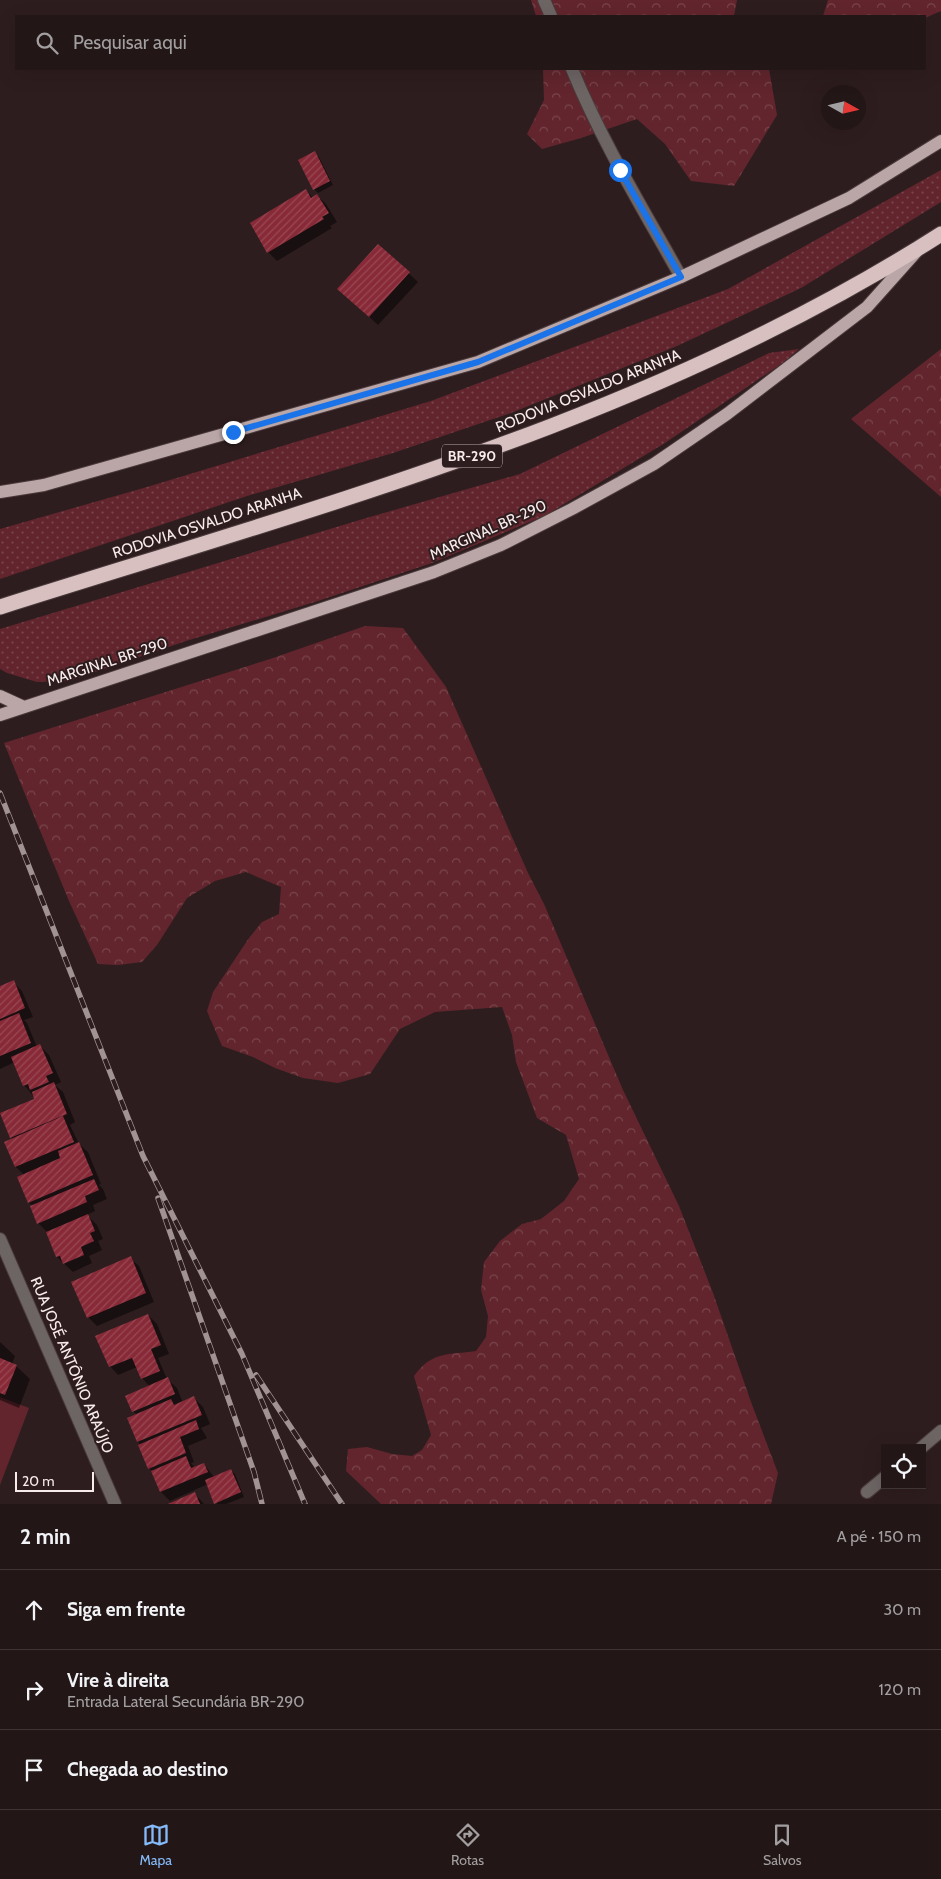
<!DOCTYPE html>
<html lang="pt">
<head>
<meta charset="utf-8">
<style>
  :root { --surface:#221616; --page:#2a1f1f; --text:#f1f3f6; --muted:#a29fa1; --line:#3f3535; --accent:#85bbfb }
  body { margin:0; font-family:Cabin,sans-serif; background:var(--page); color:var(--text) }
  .controls { position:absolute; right:15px; bottom:15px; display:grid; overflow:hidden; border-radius:0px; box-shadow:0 5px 20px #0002 }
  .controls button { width:45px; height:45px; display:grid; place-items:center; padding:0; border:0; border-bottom:1px solid var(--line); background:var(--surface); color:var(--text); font:25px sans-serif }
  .compass { position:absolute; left:821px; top:85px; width:45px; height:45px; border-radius:50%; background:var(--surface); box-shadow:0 5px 20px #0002; rotate:98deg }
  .scale { position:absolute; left:15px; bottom:12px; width:79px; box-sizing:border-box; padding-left:5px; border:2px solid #f8ebec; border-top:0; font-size:14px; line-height:18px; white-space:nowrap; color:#f8ebec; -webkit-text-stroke:4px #2e1d1e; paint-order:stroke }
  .stop { position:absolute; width:15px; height:15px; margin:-11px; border:4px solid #1a73e8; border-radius:50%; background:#fff }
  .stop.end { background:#1a73e8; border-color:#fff; box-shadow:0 1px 5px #0008 }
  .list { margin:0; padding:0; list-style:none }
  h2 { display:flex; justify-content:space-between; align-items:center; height:65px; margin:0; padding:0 20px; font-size:21px }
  h2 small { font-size:16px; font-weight:400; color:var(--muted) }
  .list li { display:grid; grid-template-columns:32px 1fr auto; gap:15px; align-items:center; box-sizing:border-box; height:80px; padding:0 20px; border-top:1px solid var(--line) }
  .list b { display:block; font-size:19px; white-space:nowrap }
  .list p { margin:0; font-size:16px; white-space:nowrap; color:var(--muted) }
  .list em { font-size:16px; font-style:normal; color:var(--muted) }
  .icon { flex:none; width:28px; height:28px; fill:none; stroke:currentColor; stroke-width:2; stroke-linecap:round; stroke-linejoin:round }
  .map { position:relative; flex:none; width:941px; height:1504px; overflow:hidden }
  .search { position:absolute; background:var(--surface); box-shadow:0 5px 20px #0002; left:15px; right:15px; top:15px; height:55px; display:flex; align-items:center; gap:12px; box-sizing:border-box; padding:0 18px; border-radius:0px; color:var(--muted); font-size:19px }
  .sheet { height:305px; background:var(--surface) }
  nav { display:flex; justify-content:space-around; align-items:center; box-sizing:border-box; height:70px; border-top:1px solid var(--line); background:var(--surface); font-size:14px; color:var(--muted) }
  nav a { display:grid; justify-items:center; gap:2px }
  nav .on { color:var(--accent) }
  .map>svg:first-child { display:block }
</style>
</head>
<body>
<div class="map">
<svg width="941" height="1504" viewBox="0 0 941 1504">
  <defs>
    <pattern id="grass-dots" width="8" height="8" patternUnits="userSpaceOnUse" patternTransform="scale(1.25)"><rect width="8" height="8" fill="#62252d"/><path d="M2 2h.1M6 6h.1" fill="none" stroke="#79454c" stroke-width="1.8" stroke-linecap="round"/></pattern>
    <pattern id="forest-crowns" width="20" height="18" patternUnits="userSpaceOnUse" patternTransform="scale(1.25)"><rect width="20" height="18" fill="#62252d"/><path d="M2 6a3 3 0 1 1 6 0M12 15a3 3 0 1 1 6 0" fill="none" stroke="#79454c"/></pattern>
    <pattern id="building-hatch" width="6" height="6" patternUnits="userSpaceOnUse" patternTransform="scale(1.25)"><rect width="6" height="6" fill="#872937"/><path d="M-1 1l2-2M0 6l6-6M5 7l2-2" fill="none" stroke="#994854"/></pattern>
  </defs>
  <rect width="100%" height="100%" fill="#2e1d1e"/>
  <path fill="url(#grass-dots)" d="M941 170V202L801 288 677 346 511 413 393 453 247 496 0 579V529L147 487 431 401 728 289Z
    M799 349 784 362 665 443 546 515 432 563 318 601 186 641 69 681 37 682 7 673 0 669V629L363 519 520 474 769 353Z"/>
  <path fill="url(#forest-crowns)" d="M531 0H737L734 16H536Z
    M828 0H941V11L925 18V16H823Z
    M543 69H769L777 115 734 186 691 181 665 144 637 119 581 138 542 149 527 134 544 100Z
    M941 349V497L851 419Z
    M365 626 403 628 446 687 528 873 544 904 623 1090 679 1206 713 1293 751 1402 778 1473 771 1504H381L346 1471 348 1449 367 1447 392 1454 412 1456 422 1450 431 1435 414 1376C432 1351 448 1355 476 1351L486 1337 488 1316 481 1290 484 1262 500 1241 522 1224 541 1219 564 1201 579 1179 566 1135 537 1118 516 1062 512 1035 502 1007 435 1012 400 1029 370 1074 338 1083 303 1078 275 1068 253 1057 222 1046 207 1011 213 992 249 938 262 922 279 914 281 887 246 872 215 881 187 898 157 945 142 962 118 965 98 964 69 901 4 743 270 659Z"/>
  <path fill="#62252d" d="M0 1397 29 1408 0 1485Z"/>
  <path fill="#0007" d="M315 153 319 157 333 185 318 193 314 189Z
    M306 190 313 198 317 195 326 204 337 222 330 226 332 228 277 261 268 252 251 223Z
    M378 245 418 282 378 325 348 297Z
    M13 982 22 991 33 1017 24 1020 27 1023 37 1047 40 1046 49 1055 61 1082 55 1085 63 1092 75 1122 70 1125 79 1144 88 1152 101 1184 99 1185 103 1189 107 1199 93 1205 95 1211 87 1215 97 1225 103 1239 98 1241 102 1250 89 1256 92 1263 73 1272 57 1257 48 1233 38 1223 33 1206 29 1203 18 1177 24 1175 16 1167 5 1143 13 1139 11 1137 36 1099 24 1085 15 1062 0 1069V988Z
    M130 1258 139 1266 154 1302 97 1326 88 1317Z
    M148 1315 157 1324 169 1354 158 1358 167 1379 177 1388 183 1403 194 1398 203 1407 210 1424 201 1428 207 1438 188 1446 194 1462 191 1463 195 1468 204 1464 214 1477 230 1470 235 1474 244 1497 226 1504H217L208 1484 170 1501 161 1492 154 1473 149 1468 141 1445 138 1442 128 1418 137 1415 133 1411 150 1387 142 1378 137 1367 118 1375 110 1366Z
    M0 1342 15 1356 12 1364 16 1366 30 1379 19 1408 0 1400Z
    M195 1494 204 1504H171Z"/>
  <path fill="url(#building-hatch)" d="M315 151 330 181 313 190 298 160Z
    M306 189 311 198 317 194 329 213 322 217 324 219 267 253 250 223Z
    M378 244 410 272 369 317 337 289Z
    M14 980 25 1008 0 1019V986Z
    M19 1013 31 1043 0 1056V1021Z
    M40 1044 53 1073 46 1076 49 1082 30 1090 28 1084 23 1086 11 1057Z
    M54 1082 67 1114 10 1138 0 1113 34 1099 32 1092Z
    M63 1116 74 1142 15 1167 4 1142Z
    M79 1142 93 1175 28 1203 17 1177 60 1158 58 1151Z
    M94 1179 99 1190 85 1196 87 1202 37 1224 30 1206Z
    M88 1214 95 1231 90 1233 94 1241 81 1247 84 1255 63 1264 60 1256 56 1257 46 1232Z
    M131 1256 146 1293 87 1318 71 1282Z
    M148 1314 161 1345 151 1349 160 1371 141 1379 132 1358 109 1367 95 1336Z
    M0 1358 17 1365 5 1395 0 1393Z
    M168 1377 175 1394 132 1412 125 1396Z
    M194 1396 202 1415 137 1442 127 1418 171 1399 174 1405Z
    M196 1420 199 1429 180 1437 186 1453 148 1469 138 1445Z
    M186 1456 191 1468 204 1463 208 1472 160 1492 151 1471Z
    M231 1469 241 1492 214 1504 205 1480Z
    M195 1492 200 1504H168Z"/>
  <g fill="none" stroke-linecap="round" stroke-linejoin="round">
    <g stroke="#4a3a3b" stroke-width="14">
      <path id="minor" d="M544 0 551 16
        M572 69C602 142 643 209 681 277
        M0 1239 115 1504
        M921 1448 941 1431
        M867 1492 885 1477"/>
    </g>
    <g stroke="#4a3a3b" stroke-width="14">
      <path id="major" d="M0 492 44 485 478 362 681 277 849 198 941 141
        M0 696 24 707
        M0 715 434 572 501 545 572 509 654 464 727 414 867 307 917 251"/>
    </g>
    <g stroke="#4a3a3b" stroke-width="17">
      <path id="highway" d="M0 607C322 505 654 418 941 234"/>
    </g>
    <use href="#minor" stroke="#6d6464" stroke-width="12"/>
    <use href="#major" stroke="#baa6a7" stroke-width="12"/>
    <use href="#highway" stroke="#d8c0c1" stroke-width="15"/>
    <g stroke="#a19293" stroke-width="5.5">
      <path id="rail" d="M0 793 143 1156 242 1354 305 1504
        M158 1198 254 1472 262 1504
        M256 1375 342 1504"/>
    </g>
    <use href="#rail" stroke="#2e1d1e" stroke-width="4" stroke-dasharray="11" stroke-linecap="butt"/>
  </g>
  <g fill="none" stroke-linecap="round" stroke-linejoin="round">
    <path stroke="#1a73e8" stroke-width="6" d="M233 432 478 362 681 277 620 170"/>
  </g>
  <g text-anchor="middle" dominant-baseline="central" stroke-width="4" stroke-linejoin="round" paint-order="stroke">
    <rect fill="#2e1d1e" stroke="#bbadae" stroke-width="1" x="442" y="444.5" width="60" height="23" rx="4"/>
    <g font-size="14" font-weight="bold" fill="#f8ebec">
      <text x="472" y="456">BR-290</text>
    </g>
    <g font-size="15" fill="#f8ebec" stroke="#2e1d1e">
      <text transform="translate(588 391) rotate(-22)">RODOVIA OSVALDO ARANHA</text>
      <text transform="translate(207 523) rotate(-18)">RODOVIA OSVALDO ARANHA</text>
      <text transform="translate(488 530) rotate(-24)">MARGINAL BR-290</text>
      <text transform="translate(107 662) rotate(-18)">MARGINAL BR-290</text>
      <text transform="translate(72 1365) rotate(67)">RUA JOSÉ ANTÔNIO ARAÚJO</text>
    </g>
  </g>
</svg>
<div class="controls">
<button><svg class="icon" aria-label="locate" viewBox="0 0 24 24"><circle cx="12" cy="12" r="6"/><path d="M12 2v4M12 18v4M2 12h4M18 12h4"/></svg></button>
</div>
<svg class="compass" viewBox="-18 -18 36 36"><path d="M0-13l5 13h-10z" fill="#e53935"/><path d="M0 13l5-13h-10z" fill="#a29fa1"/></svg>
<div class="scale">20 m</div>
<div class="stop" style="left:620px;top:170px"></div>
<div class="stop end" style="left:233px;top:432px"></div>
<div class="search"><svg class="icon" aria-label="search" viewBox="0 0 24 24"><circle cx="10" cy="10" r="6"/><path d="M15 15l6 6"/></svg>Pesquisar aqui</div>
</div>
<section class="sheet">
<h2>2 min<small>A pé · 150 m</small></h2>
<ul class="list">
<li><svg class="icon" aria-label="ahead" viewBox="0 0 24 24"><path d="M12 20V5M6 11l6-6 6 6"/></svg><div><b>Siga em frente</b></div><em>30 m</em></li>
<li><svg class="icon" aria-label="right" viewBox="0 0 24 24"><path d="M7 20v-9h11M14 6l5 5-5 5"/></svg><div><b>Vire à direita</b><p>Entrada Lateral Secundária BR-290</p></div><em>120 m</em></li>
<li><svg class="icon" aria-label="arrive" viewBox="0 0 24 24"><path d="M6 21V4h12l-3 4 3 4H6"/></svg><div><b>Chegada ao destino</b></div></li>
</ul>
</section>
<nav>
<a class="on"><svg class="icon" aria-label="map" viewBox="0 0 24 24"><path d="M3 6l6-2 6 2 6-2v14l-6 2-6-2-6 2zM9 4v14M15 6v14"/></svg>Mapa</a>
<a><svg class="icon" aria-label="directions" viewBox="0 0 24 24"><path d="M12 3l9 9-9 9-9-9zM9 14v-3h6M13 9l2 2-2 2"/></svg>Rotas</a>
<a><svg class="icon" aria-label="saved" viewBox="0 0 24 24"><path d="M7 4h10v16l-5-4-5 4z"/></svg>Salvos</a>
</nav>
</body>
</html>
